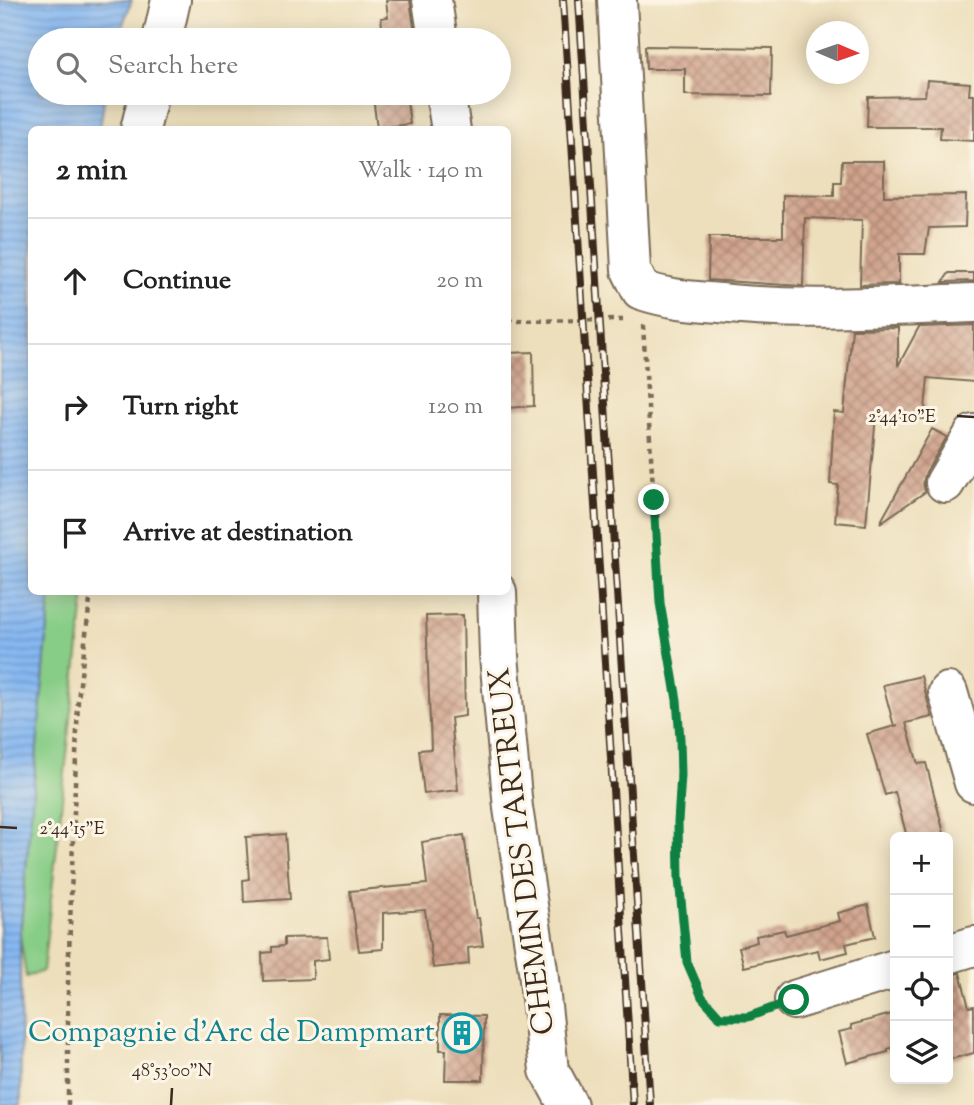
<!DOCTYPE html>
<html lang="en">
<head>
<meta charset="utf-8">
<style>
  :root { --surface:#fff; --page:#f6f6f6; --text:#222; --muted:#767676; --line:#e0e0e0 }
  body { margin:0; font-family:"Sorts Mill Goudy",serif; background:var(--page); color:var(--text) }
  .controls { position:absolute; right:21px; bottom:21px; display:grid; overflow:hidden; border-radius:10px; box-shadow:0 4px 18px #0003 }
  .controls button { width:63px; height:63px; display:grid; place-items:center; padding:0; border:0; border-bottom:2px solid var(--line); background:var(--surface); color:var(--text); font:35px sans-serif }
  .compass { position:absolute; left:806px; top:21px; width:63px; height:63px; border-radius:50%; background:var(--surface); box-shadow:0 4px 18px #0003; rotate:92deg }
  .stop { position:absolute; width:21px; height:21px; margin:-16px; border:5px solid #0b8043; border-radius:50%; background:#fff }
  .stop.end { background:#0b8043; border-color:#fff; box-shadow:0 2px 7px #0008 }
  .list { margin:0; padding:0; list-style:none }
  h2 { display:flex; justify-content:space-between; align-items:center; height:91px; margin:0; padding:0 28px; font-size:30px }
  h2 small { font-size:23px; font-weight:400; color:var(--muted) }
  .list li { display:grid; grid-template-columns:46px 1fr auto; gap:21px; align-items:center; box-sizing:border-box; height:126px; padding:0 28px; border-top:2px solid var(--line) }
  .list b { display:block; font-size:26px; white-space:nowrap }
  .list em { font-size:23px; font-style:normal; color:var(--muted) }
  .icon { flex:none; width:38px; height:38px; fill:none; stroke:currentColor; stroke-width:2; stroke-linecap:round; stroke-linejoin:round }
  .map { position:relative; flex:none; width:974px; height:1105px; overflow:hidden }
  .search { position:absolute; background:var(--surface); box-shadow:0 4px 18px #0003; left:28px; top:28px; width:483px; height:77px; display:flex; align-items:center; gap:18px; box-sizing:border-box; padding:0 24px; border-radius:38px; color:var(--muted); font-size:26px }
  .panel { position:absolute; background:var(--surface); box-shadow:0 4px 18px #0003; left:28px; top:126px; width:483px; height:469px; border-radius:10px }
  .map>svg:first-child { display:block }
</style>
</head>
<body>
<div class="map">
<svg width="974" height="1105" viewBox="0 0 974 1105">
  <defs>
    <pattern id="water-rules" width="6" height="5" patternUnits="userSpaceOnUse" patternTransform="scale(1.75)"><rect width="6" height="5" fill="#85b7f1"/><path d="M0 2.5h6" fill="none" stroke="#6e95c3"/></pattern>
    <pattern id="building-cross-hatch" width="8" height="8" patternUnits="userSpaceOnUse" patternTransform="scale(1.75)"><rect width="8" height="8" fill="#d0a38c"/><path d="M0 0l8 8M0 8l8-8" fill="none" stroke="#aa8572"/></pattern>
  </defs>
  <rect width="100%" height="100%" fill="#fcf5e5"/>
  <filter id="ink" filterUnits="userSpaceOnUse"><feTurbulence type="fractalNoise" baseFrequency=".0143" numOctaves="2"/><feDisplacementMap in="SourceGraphic" scale="14" xChannelSelector="R" yChannelSelector="G"/><feConvolveMatrix kernelMatrix="1 2 1 2 8 2 1 2 1" color-interpolation-filters="sRGB"/></filter>
  <filter id="wash" filterUnits="userSpaceOnUse"><feTurbulence type="fractalNoise" baseFrequency=".00686" numOctaves="4" result="noise"/><feDisplacementMap in="SourceGraphic" scale="28" xChannelSelector="R" yChannelSelector="G"/><feGaussianBlur stdDeviation="1.57" result="paint"/><feColorMatrix in="noise" values="0 0 0 0 0 0 0 0 0 0 0 0 0 0 0 0 0 1.4 0 .05"/><feComposite in="paint" operator="in"/></filter>
  <g filter="url(#wash)">
    <rect width="100%" height="100%" fill="#eddfbc"/>
    <path fill="#88cd87" stroke="#627c52" stroke-width="2" d="M51 592H85L43 971 26 977 20 936Z"/>
    <path fill="url(#water-rules)" stroke="#607088" stroke-width="2" d="M0 0H132L117 40H40V93H105L100 129 32 130V592H51L20 936 21 1105H0Z"/>
    <g id="blocks">
      <path fill="url(#building-cross-hatch)" d="M386 0H410L416 40H371L382 26 381 18 388 17Z
        M645 46 772 48 771 96 685 95V69H646Z
        M927 80 970 83 969 95H974V141L940 139 941 127H867L868 97 925 96Z
        M406 93 410 124 377 128 373 97Z
        M842 161H884V196L966 195 965 227 929 228 925 254H899V284L860 285 862 220 805 218 803 286 708 280 709 237H783V195L834 196V182H841Z
        M949 273H974V281L943 282Z
        M974 325V382L928 378 924 419 876 416 866 525 835 522 838 485 830 484 834 412 844 413 852 329 898 328V366L919 327Z
        M533 352 534 406 508 408V353Z
        M932 429 947 437 926 472 923 482 925 492 880 523Z
        M463 615 465 716 451 718 458 790 424 794 419 750 431 749 426 616Z
        M921 676 932 717 906 723 918 764 926 763 945 837H907L895 792 885 795 867 734 898 725 894 726 883 685Z
        M285 834 290 899 244 902 243 880 249 879 246 837Z
        M464 835 476 918H479L483 946 468 948 469 964 433 968 425 910 383 913V949L359 951 350 891 427 884 422 842Z
        M868 905 875 937 846 944 848 952 820 959 818 950 744 967 739 947 757 942 756 936 784 930 786 935 840 921 838 913Z
        M327 937 329 959 313 961V979L263 981 262 953 272 952V947L284 946V938Z
        M960 973 969 1007 974 1006V1053L951 1059 948 1047V975Z
        M895 1013V1047L888 1049V1052L847 1063 839 1032 852 1029 851 1025Z
        M440 1015 484 1016 483 1080H445L446 1050H440Z"/>
    </g>
  </g>
  <g filter="url(#ink)">
    <use href="#blocks" fill-opacity="0" stroke="#796955" stroke-width="2"/>
    <g fill="none" stroke-linecap="round" stroke-linejoin="round">
      <g stroke="#796955" stroke-width="42">
        <path id="minor" d="M432 0 438 40
          M617 0 631 270 641 290C667 299 693 301 720 303 804 312 890 306 974 303
          M162 40 171 0
          M445 93 451 130
          M140 130 149 93
          M945 483 974 434
          M497 592 499 656 513 808 538 970 549 1070 568 1105
          M948 692 974 783
          M948 954 974 946
          M794 1000 895 969"/>
      </g>
      <path stroke="#796955" stroke-width="4.5" stroke-dasharray="5 5" stroke-linecap="butt" d="M508 321 626 320
        M643 325 660 603 676 700 680 739 678 822 679 879 687 962 703 997 720 1017H748L765 1011
        M68 1105V982L78 700 91 592"/>
      <use href="#minor" stroke="#fff" stroke-width="38"/>
      <g stroke="#3b2a1e" stroke-width="8">
        <path id="rail" d="M563 0 633 1105
          M579 0 650 1105"/>
      </g>
      <use href="#rail" stroke="#fcf5e5" stroke-width="5" stroke-dasharray="16" stroke-linecap="butt"/>
    </g>
  </g>
  <g fill="none" stroke-linecap="round" stroke-linejoin="round" filter="url(#ink)">
    <path stroke="#0b8043" stroke-width="9" d="M654 500 660 603 677 700 680 739 681 775 678 822 679 879 687 962 702 997 720 1017H748L794 1000"/>
  </g>
  <path fill="none" stroke="#3b2a1e" stroke-width="2.5" d="M957 416 974 417M0 827 17 828M171 1105 172 1088"/>
  <defs>
    <g id="building-ring" transform="scale(2.0125)"><circle r="9.5" fill="#fcf5e5" stroke="#0f9aa8" stroke-width="1.5"/><path d="M-4-6H4V6H1V3H-1V6H-4ZM-2.5-4.3h1.7v1.8h-1.7ZM.8-4.3h1.7v1.8H.8ZM-2.5-1h1.7V.8h-1.7ZM.8-1h1.7V.8H.8Z" fill="#0f9aa8"/></g>
  </defs>
  <g fill-rule="evenodd">
    <use href="#building-ring" x="462" y="1033"/>
  </g>
  <g text-anchor="middle" dominant-baseline="central" stroke-width="6" stroke-linejoin="round" paint-order="stroke">
    <g font-size="30" fill="#3b2a1e" stroke="#fcf5e5">
      <text transform="translate(523 851) rotate(-97)">CHEMIN DES TARTREUX</text>
    </g>
    <g font-size="30" fill="#0d838f" stroke="#fcf5e5" text-anchor="end">
      <text x="435" y="1033">Compagnie d'Arc de Dampmart</text>
    </g>
  </g>
  <g font-size="18" text-anchor="middle" fill="#3b2a1e" stroke="#fcf5e5" stroke-width="6" stroke-linejoin="round" paint-order="stroke">
    <text x="902" y="422">2°44'10"E</text>
    <text x="72" y="834">2°44'15"E</text>
    <text x="172" y="1076">48°53'00"N</text>
  </g>
</svg>
<div class="controls">
<button>+</button>
<button>−</button>
<button><svg class="icon" aria-label="locate" viewBox="0 0 24 24"><circle cx="12" cy="12" r="6"/><path d="M12 2v4M12 18v4M2 12h4M18 12h4"/></svg></button>
<button><svg class="icon" aria-label="layers" viewBox="0 0 24 24"><path d="M12 4l9 5-9 5-9-5zM3 14l9 5 9-5"/></svg></button>
</div>
<svg class="compass" viewBox="-18 -18 36 36"><path d="M0-13l5 13h-10z" fill="#e53935"/><path d="M0 13l5-13h-10z" fill="#767676"/></svg>
<div class="stop" style="left:794px;top:1000px"></div>
<div class="stop end" style="left:654px;top:500px"></div>
<div class="search"><svg class="icon" aria-label="search" viewBox="0 0 24 24"><circle cx="10" cy="10" r="6"/><path d="M15 15l6 6"/></svg>Search here</div>
<section class="panel">
<h2>2 min<small>Walk · 140 m</small></h2>
<ul class="list">
<li><svg class="icon" aria-label="ahead" viewBox="0 0 24 24"><path d="M12 20V5M6 11l6-6 6 6"/></svg><div><b>Continue</b></div><em>20 m</em></li>
<li><svg class="icon" aria-label="right" viewBox="0 0 24 24"><path d="M7 20v-9h11M14 6l5 5-5 5"/></svg><div><b>Turn right</b></div><em>120 m</em></li>
<li><svg class="icon" aria-label="arrive" viewBox="0 0 24 24"><path d="M6 21V4h12l-3 4 3 4H6"/></svg><div><b>Arrive at destination</b></div></li>
</ul>
</section>
</div>
</body>
</html>
